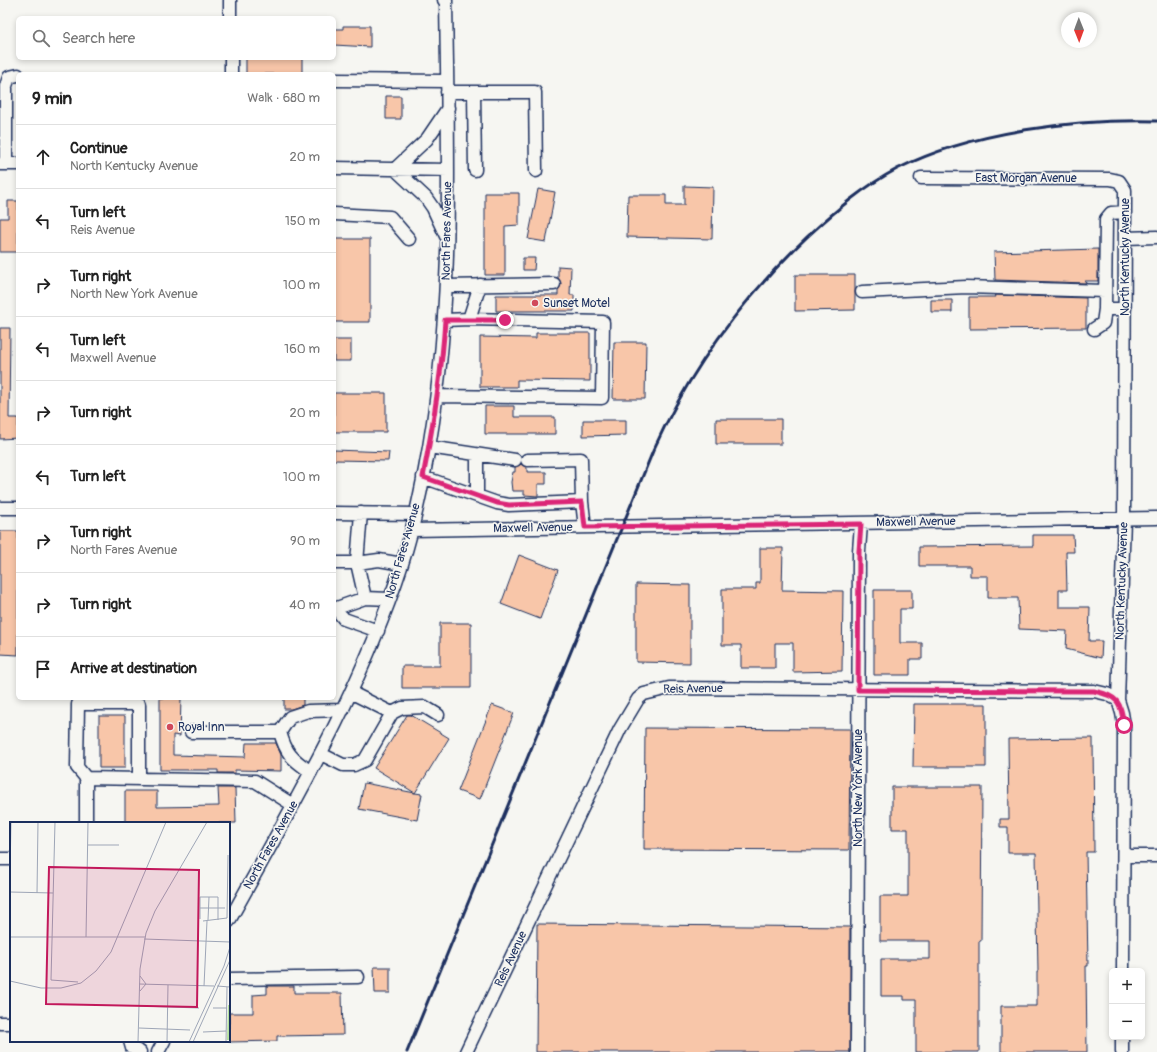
<!DOCTYPE html>
<html lang="en">
<head>
<meta charset="utf-8">
<style>
  :root { --surface:#fff; --page:#f6f6f6; --text:#222; --muted:#767676; --line:#e0e0e0 }
  body { margin:0; font-family:Pangolin,sans-serif; background:var(--page); color:var(--text) }
  .controls { position:absolute; right:12px; bottom:12px; display:grid; overflow:hidden; border-radius:6px; box-shadow:0 2px 6px #0003 }
  .controls button { width:36px; height:36px; display:grid; place-items:center; padding:0; border:0; border-bottom:1px solid var(--line); background:var(--surface); color:var(--text); font:20px sans-serif }
  .compass { position:absolute; left:1061px; top:12px; width:36px; height:36px; border-radius:50%; background:var(--surface); box-shadow:0 2px 6px #0003; rotate:179deg }
  .stop { position:absolute; width:12px; height:12px; margin:-9px; border:3px solid #db2777; border-radius:50%; background:#fff }
  .stop.end { background:#db2777; border-color:#fff; box-shadow:0 1px 4px #0008 }
  .list { margin:0; padding:0; list-style:none }
  h2 { display:flex; justify-content:space-between; align-items:center; height:52px; margin:0; padding:0 16px; font-size:17px }
  h2 small { font-size:13px; font-weight:400; color:var(--muted) }
  .list li { display:grid; grid-template-columns:26px 1fr auto; gap:12px; align-items:center; box-sizing:border-box; height:64px; padding:0 16px; border-top:1px solid var(--line) }
  .list b { display:block; font-size:15px; white-space:nowrap }
  .list p { margin:0; font-size:13px; white-space:nowrap; color:var(--muted) }
  .list em { font-size:13px; font-style:normal; color:var(--muted) }
  .icon { flex:none; width:22px; height:22px; fill:none; stroke:currentColor; stroke-width:2; stroke-linecap:round; stroke-linejoin:round }
  .map { position:relative; flex:none; width:1157px; height:1052px; overflow:hidden }
  .search { position:absolute; background:var(--surface); box-shadow:0 2px 6px #0003; left:16px; top:16px; width:320px; height:44px; display:flex; align-items:center; gap:10px; box-sizing:border-box; padding:0 14px; border-radius:6px; color:var(--muted); font-size:15px }
  .panel { position:absolute; background:var(--surface); box-shadow:0 2px 6px #0003; left:16px; top:72px; width:320px; height:628px; border-radius:6px }
  .map>svg:first-child { display:block }
</style>
</head>
<body>
<div class="map">
<svg width="1157" height="1052" viewBox="0 0 1157 1052">
  <rect width="100%" height="100%" fill="#f6f6f2"/>
  <filter id="ink" filterUnits="userSpaceOnUse"><feTurbulence type="fractalNoise" baseFrequency=".025" numOctaves="2"/><feDisplacementMap in="SourceGraphic" scale="8" xChannelSelector="R" yChannelSelector="G"/><feConvolveMatrix kernelMatrix="1 2 1 2 8 2 1 2 1" color-interpolation-filters="sRGB"/></filter>
  <g filter="url(#ink)">
    <path fill="#f8c6a9" stroke="#1b2f5e" d="M343 26H370V47L334 45V29H343Z
      M246 58H302V74H246Z
      M386 96H401V119H386Z
      M684 186 713 187 712 239 627 237 628 195H666V205H684Z
      M538 189 555 192 546 242 528 239Z
      M485 193H519V225L505 226V275H485Z
      M8 201H18V252H0V218H8Z
      M334 239H370V322H334Z
      M1098 249V281H1085L1086 283 995 280 994 252Z
      M523 258H535L534 270H523Z
      M558 266 571 267 570 295H574V311H496V295H558V290L561 284 558 278Z
      M795 275H855V310L795 311Z
      M995 295 1086 298V328L969 329V297H996Z
      M931 300H952V312H931Z
      M0 328H10L9 418H18V438L0 439Z
      M536 333H590V381L517 380V387H480V337L536 338Z
      M334 340H351V361H334Z
      M614 342H646L645 399H613Z
      M334 393H386V432H334Z
      M485 406H514V417H555V434H485Z
      M716 419H781V444H716Z
      M583 420H626V435L583 436Z
      M334 450 389 452 388 461 334 460Z
      M521 464 527 468V472H546V484H538V496L524 495V491H512L511 482 513 472H515V467Z
      M0 531H18V655L0 654Z
      M1033 535H1073L1074 552H1066L1067 590H1059V607H1090L1089 641H1102L1101 658 1066 649 1067 631 1019 629 1018 598H988V576H970V566H919V547L1033 546Z
      M760 548H783L782 590 843 591 842 671 793 672V643H775V668H741V645H722V589H756V583H760Z
      M519 555 558 570 540 619 501 604Z
      M636 584 690 585V663L636 662Z
      M874 590H912V609H900V643H922V659H910V675H874Z
      M440 623H471V688H402V666H440Z
      M160 698H181L180 736 173 735V755L245 757 246 743H276L281 755V771L235 770V773H218V770H160Z
      M284 698H303V705L291 709H284Z
      M914 704H986V767H913Z
      M492 705 514 713 480 799 458 791Z
      M407 715H411L449 738 415 793 422 794 417 820 359 809 364 783 415 793 374 768Z
      M99 716H125V768H99Z
      M645 728 850 729 849 850 644 849Z
      M1093 738 1094 852H1086L1088 966H1086L1087 1052H1001V1006H1037V972H1038L1036 853H1008V827H1000V819H1009L1008 739Z
      M892 787H982L981 941H979V1052H916V1000H904V996H881V959H930V941H880V896H908V829H892Z
      M218 788H235L236 823H125V791H157V807L219 806Z
      M537 924 850 927V1052H536Z
      M374 967H390V993H375Z
      M267 986H294V993H342L343 1035 277 1036V1041L229 1042V1013H253V995L267 994Z"/>
    <g fill="none" stroke-linecap="round" stroke-linejoin="round">
      <g stroke="#1b2f5e" stroke-width="15">
        <path id="minor" d="M230 0V18
          M231 58V74
          M334 80 447 81
          M447 92H535L536 171
          M474 92 475 170
          M0 164H18
          M6 164V86L9 77 18 75
          M334 168 448 170
          M921 178 1110 179 1119 181 1125 190 1124 519 1118 700 1122 713 1124 725 1123 971
          M334 214 390 217 409 239
          M446 236 433 208 426 198 395 169 427 139 448 108
          M1125 238 1157 237
          M446 286 554 284
          M862 292 966 287 1105 291
          M1125 309H1105L1106 219 1111 213 1125 212
          M445 320 469 319 480 285
          M1094 329 1103 323 1105 309
          M437 396 602 398 603 322 469 319
          M429 447 515 460
          M423 477 497 503 509 505 582 502 581 459 527 460
          M477 496V455
          M582 502 585 527
          M0 508H18
          M334 513 415 514
          M412 530 1157 518
          M334 563H357L361 513
          M365 598 357 563 379 560 402 564
          M334 609 365 598 390 599
          M336 609 344 619 378 631
          M352 693 392 713
          M191 732H280
          M321 754 343 765H354L365 760 392 713 402 708 425 707 438 715
          M311 772C292 759 286 754 280 732L290 717 308 711 343 710
          M86 778 77 767 78 704H139V779
          M86 823V778L255 781 293 805
          M1124 856H1157
          M0 859H11
          M229 921C293 805 361 691 402 564 412 533 419 501 425 469 455 315 448 157 446 0H444
          M229 979 358 977
          M0 1023H11
          M130 1041 132 1048 140 1052
          M158 1052 164 1041
          M466 1052 620 729 638 699 644 694 669 688 1094 691 1107 694 1118 700
          M857 1052 859 551 861 524
          M1122 1052V1037"/>
      </g>
      <use href="#minor" stroke="#f6f6f2" stroke-width="12"/>
      <path stroke="#1b2f5e" stroke-width="3" d="M407 1052 653 451C690 369 742 299 807 237 835 211 863 187 897 169 972 131 1074 119 1157 121"/>
    </g>
  </g>
  <g fill="none" stroke-linecap="round" stroke-linejoin="round" filter="url(#ink)">
    <path stroke="#db2777" stroke-width="5" d="M505 320H445C442 373 433 426 423 477L497 503 509 505 582 502 585 527 861 524 859 551 858 690 1094 691C1118 696 1121 702 1124 725"/>
  </g>
  <g fill="#d1495b" stroke="#f6f6f2" stroke-width="1.5">
    <circle cx="535" cy="303" r="4"/>
    <circle cx="170" cy="727" r="4"/>
  </g>
  <g text-anchor="middle" dominant-baseline="central" stroke-width="3" stroke-linejoin="round" paint-order="stroke">
    <g font-size="12" fill="#1b2f5e" stroke="#f6f6f2">
      <text x="1026" y="178">East Morgan Avenue</text>
      <text transform="translate(447 231) rotate(-89)">North Fares Avenue</text>
      <text transform="translate(1125 257) rotate(-90)">North Kentucky Avenue</text>
      <text transform="translate(916 522) rotate(-1)">Maxwell Avenue</text>
      <text transform="translate(533 528) rotate(-1)">Maxwell Avenue</text>
      <text transform="translate(403 551) rotate(-74)">North Fares Avenue</text>
      <text transform="translate(1122 581) rotate(-88)">North Kentucky Avenue</text>
      <text transform="translate(693 689) rotate(-1)">Reis Avenue</text>
      <text transform="translate(858 788) rotate(-90)">North New York Avenue</text>
      <text transform="translate(271 845) rotate(-61)">North Fares Avenue</text>
      <text transform="translate(511 959) rotate(-65)">Reis Avenue</text>
    </g>
    <g font-size="12" fill="#1b2f5e" stroke="#f6f6f2" text-anchor="start">
      <text x="543" y="303">Sunset Motel</text>
      <text x="178" y="727">Royal Inn</text>
    </g>
  </g>
  <g transform="translate(10 822)">
    <rect width="220" height="220" fill="#f6f6f2"/>
    <path d="M218 183H220L219 218H217Z" fill="#b3e09e"/>
    <path fill="none" stroke="#9ea6b7" stroke-width="1" d="M45 0 41 158 68 160M78 23H109M0 51 1 0M0 70 43 71M27 71 28 0M190 86H215M190 97V75H208V98M198 98 199 75M193 99 217 96 218 33M0 115H135M76 115 78 0M134 117 220 120M0 159 31 166H51L71 161 86 149 101 130 156 0M129 162 204 164M194 164 197 99M207 164 220 165M130 169 136 162 130 154M129 184 189 186M203 186H217M129 206 180 208M193 210 216 209M128 220 130 147 136 111 145 89 197 0M157 220 158 163M179 220 214 144 220 125M183 220 220 138M216 220 217 165"/>
    <path fill="#c2185b" fill-opacity="0.15" stroke="#c2185b" stroke-width="2" d="M39 45 189 48 187 185 36 182Z"/>
    <rect width="220" height="220" fill="none" stroke="#1b2f5e" stroke-width="2"/>
  </g>
</svg>
<div class="controls">
<button>+</button>
<button>−</button>
</div>
<svg class="compass" viewBox="-18 -18 36 36"><path d="M0-13l5 13h-10z" fill="#e53935"/><path d="M0 13l5-13h-10z" fill="#767676"/></svg>
<div class="stop" style="left:1124px;top:725px"></div>
<div class="stop end" style="left:505px;top:320px"></div>
<div class="search"><svg class="icon" aria-label="search" viewBox="0 0 24 24"><circle cx="10" cy="10" r="6"/><path d="M15 15l6 6"/></svg>Search here</div>
<section class="panel">
<h2>9 min<small>Walk · 680 m</small></h2>
<ul class="list">
<li><svg class="icon" aria-label="ahead" viewBox="0 0 24 24"><path d="M12 20V5M6 11l6-6 6 6"/></svg><div><b>Continue</b><p>North Kentucky Avenue</p></div><em>20 m</em></li>
<li><svg class="icon" aria-label="left" viewBox="0 0 24 24"><path d="M17 20v-9H6M10 6l-5 5 5 5"/></svg><div><b>Turn left</b><p>Reis Avenue</p></div><em>150 m</em></li>
<li><svg class="icon" aria-label="right" viewBox="0 0 24 24"><path d="M7 20v-9h11M14 6l5 5-5 5"/></svg><div><b>Turn right</b><p>North New York Avenue</p></div><em>100 m</em></li>
<li><svg class="icon" aria-label="left" viewBox="0 0 24 24"><path d="M17 20v-9H6M10 6l-5 5 5 5"/></svg><div><b>Turn left</b><p>Maxwell Avenue</p></div><em>160 m</em></li>
<li><svg class="icon" aria-label="right" viewBox="0 0 24 24"><path d="M7 20v-9h11M14 6l5 5-5 5"/></svg><div><b>Turn right</b></div><em>20 m</em></li>
<li><svg class="icon" aria-label="left" viewBox="0 0 24 24"><path d="M17 20v-9H6M10 6l-5 5 5 5"/></svg><div><b>Turn left</b></div><em>100 m</em></li>
<li><svg class="icon" aria-label="right" viewBox="0 0 24 24"><path d="M7 20v-9h11M14 6l5 5-5 5"/></svg><div><b>Turn right</b><p>North Fares Avenue</p></div><em>90 m</em></li>
<li><svg class="icon" aria-label="right" viewBox="0 0 24 24"><path d="M7 20v-9h11M14 6l5 5-5 5"/></svg><div><b>Turn right</b></div><em>40 m</em></li>
<li><svg class="icon" aria-label="arrive" viewBox="0 0 24 24"><path d="M6 21V4h12l-3 4 3 4H6"/></svg><div><b>Arrive at destination</b></div></li>
</ul>
</section>
</div>
</body>
</html>
